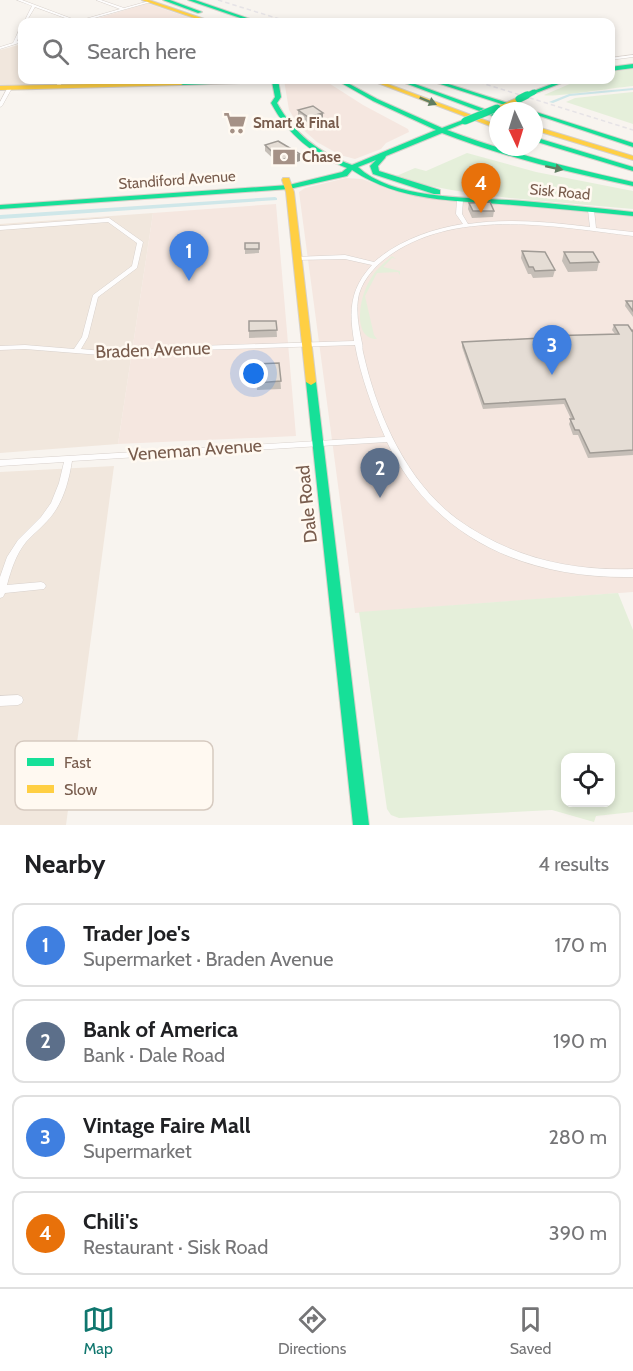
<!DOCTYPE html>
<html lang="en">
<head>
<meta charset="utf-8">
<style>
  :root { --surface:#fff; --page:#f2f2f2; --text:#202124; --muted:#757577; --line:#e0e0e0; --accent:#0f766e }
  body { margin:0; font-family:Cabin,sans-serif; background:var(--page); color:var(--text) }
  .controls { position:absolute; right:18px; bottom:18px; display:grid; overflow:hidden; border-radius:12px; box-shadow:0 3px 9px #0003 }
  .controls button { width:54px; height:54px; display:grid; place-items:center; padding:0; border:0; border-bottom:2px solid var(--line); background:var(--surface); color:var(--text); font:30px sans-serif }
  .compass { position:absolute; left:489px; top:102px; width:54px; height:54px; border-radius:50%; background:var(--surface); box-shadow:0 3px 9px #0003; rotate:176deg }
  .you { position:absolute; left:254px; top:374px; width:21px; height:21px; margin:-15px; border:4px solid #fff; border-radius:50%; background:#1a73e8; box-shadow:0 0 0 9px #1a73e833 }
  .badge { display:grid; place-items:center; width:39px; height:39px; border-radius:50%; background:var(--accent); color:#fff; font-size:20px; font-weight:700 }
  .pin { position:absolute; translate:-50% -50px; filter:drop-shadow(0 2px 3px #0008) }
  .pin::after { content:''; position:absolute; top:32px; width:21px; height:18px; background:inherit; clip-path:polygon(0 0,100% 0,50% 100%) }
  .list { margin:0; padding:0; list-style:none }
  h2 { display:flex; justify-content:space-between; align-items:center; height:78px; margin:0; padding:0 24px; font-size:26px }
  h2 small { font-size:20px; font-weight:400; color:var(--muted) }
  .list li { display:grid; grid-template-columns:39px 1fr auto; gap:18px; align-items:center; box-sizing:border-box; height:84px; margin:0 12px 12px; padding:0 12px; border:2px solid var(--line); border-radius:12px }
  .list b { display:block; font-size:22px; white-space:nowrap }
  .list p { margin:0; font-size:20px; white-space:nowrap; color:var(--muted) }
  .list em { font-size:20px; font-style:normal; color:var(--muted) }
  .icon { flex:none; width:33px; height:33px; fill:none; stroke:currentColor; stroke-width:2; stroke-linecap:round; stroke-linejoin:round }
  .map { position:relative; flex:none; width:633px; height:825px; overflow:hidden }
  .search { position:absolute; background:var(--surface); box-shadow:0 3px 9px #0003; left:18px; right:18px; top:18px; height:66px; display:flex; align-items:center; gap:15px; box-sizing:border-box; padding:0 21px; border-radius:12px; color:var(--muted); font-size:22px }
  .sheet { height:462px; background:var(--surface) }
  nav { display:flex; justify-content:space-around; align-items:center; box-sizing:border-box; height:84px; border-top:2px solid var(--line); background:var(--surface); font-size:16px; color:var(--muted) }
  nav a { display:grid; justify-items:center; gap:3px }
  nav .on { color:var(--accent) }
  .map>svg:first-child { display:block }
</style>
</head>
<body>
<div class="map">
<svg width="633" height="825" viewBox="0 0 633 825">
  <rect width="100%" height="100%" fill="#f8f4ef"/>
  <path fill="#f1e7dd" d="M22 44V80H55L53 84 0 87V50Z
    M153 213 118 444 0 453V224Z
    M114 466 66 825H0V472Z"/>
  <path fill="#f5e7e0" d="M149 4 202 22H85L145 4Z
    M284 80H324L363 105 408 129 409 132 386 143 381 149 355 159 340 155 317 142 299 126 289 110Z
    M346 178 362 179 387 188 428 197 633 217V592L355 613 299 192 305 188Z
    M276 204 296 436 118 444 153 213Z"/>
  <path fill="#e5efda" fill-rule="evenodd" d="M633 69V86C619 87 551 98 544 95L579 80H610L611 72Z
    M633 92V124L566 102 575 98Z
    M467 153 536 172 633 191V209C553 201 472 199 394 177L415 168 426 171Z
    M392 256 396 259 392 258 383 267 400 271V275L398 272 377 273 365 296 374 335 377 339C351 339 360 295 370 280 375 270 384 263 392 256Z
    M618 593 633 630V812L596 816 594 822 552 810 399 818 391 815 387 809 359 612ZM566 758H610V802H566Z"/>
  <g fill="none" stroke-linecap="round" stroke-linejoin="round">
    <path fill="#cfe7e9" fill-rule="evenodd" d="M633 88V90L570 96 553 103 549 102 569 94Z
      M275 197 277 198V200L0 219V215Z"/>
    <g stroke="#d8d1cc" stroke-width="1">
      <path id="street" d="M17 0H22L78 21 120 9 96 0H101L124 8 149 1 151 2 80 22H76L35 7 26 22H24L32 6Z
        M21 26H22V30L17 41 22 40V42L0 49V47L13 43Z
        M633 55V57L610 60V58Z
        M59 80H63L60 87 58 88 56 87Z
        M8 87 12 88 2 106 0 107V102Z
        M460 198 463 200 462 214 468 224C509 218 549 222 590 227L588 210 591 208 594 210 596 228 633 232V236C558 227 461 208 393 253 379 262 364 277 359 294 355 311 359 328 362 343 363 346 362 349 363 352 377 414 405 480 457 519 510 557 568 571 633 569V577C528 579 434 540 387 442L72 461C69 480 64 499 53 514 45 525 35 532 26 542 16 554 11 570 7 585L41 582 44 583 46 586 44 589 5 593 3 597 0 598V577L7 557 18 540 41 517 51 503 59 483 64 462 0 466V460L385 437C372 407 361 377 355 345L197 350 113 356 25 349 0 350V346L25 345 74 349 82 337 93 295 132 266 137 243 108 222 0 230V226L109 218 143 242 137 268 98 297 88 337 81 349 113 352 197 346 354 341C349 310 350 289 372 265L345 259 296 260 293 258 294 257 345 255 374 262C398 241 431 229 463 224L456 214 457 200Z
        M18 695 22 697 23 700 22 703 18 705 0 706V696Z"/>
    </g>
    <g stroke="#d6d0c9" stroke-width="2">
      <path id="fast" d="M163 0H170L202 12 198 13Z
        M188 0H195L259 22H252Z
        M633 64V68L610 71V67Z
        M235 80H278L281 97 277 103C294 134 319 153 352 165L436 130 373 101 336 80H342L377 99 442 128 463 120H467V122L447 130C508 153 570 168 633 182V186C568 172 504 157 442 133L386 156 385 158 378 166 379 171 440 190V194H434L373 174 370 166 376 160 358 167C394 201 475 197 523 201 559 204 596 208 633 212V216C593 212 553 208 513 205 457 200 401 203 352 170L347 176 289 189 0 209V205L289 185 342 172 347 168C313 155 288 135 271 103L275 97 272 82 181 85 178 83 181 81Z
        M397 80H404L498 114V118Z
        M428 80H436L633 143V147L534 114V111H523Z
        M562 80H569L536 93 531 92Z
        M534 137 633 167V171L534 141Z
        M311 379 316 382 369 825H353L306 382Z"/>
    </g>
    <g stroke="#d6d0c9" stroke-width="2">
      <path id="slow" d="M142 0H149L213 22H206Z
        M370 80H377L498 125V129Z
        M183 82V84L181 85 0 90V86Z
        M519 97 522 99 521 100 499 109 494 108Z
        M534 126 633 156V160L534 130Z
        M283 178H289L294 192 316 382 311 385 306 382 286 192 282 180Z"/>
    </g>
    <use href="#street" fill="#fefdfd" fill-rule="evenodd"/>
    <use href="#fast" fill="#16e098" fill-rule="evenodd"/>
    <use href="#slow" fill="#ffcf43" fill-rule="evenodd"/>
    <path stroke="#e6e3e6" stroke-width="1.5" stroke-dasharray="4.5 3" stroke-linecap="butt" d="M218 0 289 22
      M472 80 633 130"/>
    <g stroke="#d6d0c9" stroke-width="6" stroke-linecap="butt">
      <path id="fast-bridge-far1" d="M524 97 534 92"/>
    </g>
    <g stroke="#d6d0c9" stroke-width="8" stroke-linecap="butt">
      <path id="fast-bridge" d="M519 99 527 95
        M465 121 497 108"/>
    </g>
    <use href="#fast-bridge-far1" stroke="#16e098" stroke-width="5"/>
    <use href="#fast-bridge" stroke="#16e098" stroke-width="7"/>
  </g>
  <path fill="#c5beb7" d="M298 110 323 113V119L308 123 298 116Z
    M265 145 300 154V161L281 166 265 151Z
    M469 203 494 211 493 217 472 218 468 209Z
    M245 243H259V253L245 254Z
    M522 251 555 270 553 277 533 278 531 274H528L521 258Z
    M564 252 571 253 599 262 597 271 568 272 562 261Z
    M626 301H633V317L625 306Z
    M249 321H276L277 337 249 338Z
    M614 325 632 331 633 330V455L588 458 578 435H573L569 424 571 419 564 404 483 409 462 347V342L615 334 612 330Z
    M279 363 281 389 257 390 255 364Z"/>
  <path fill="#a09b95" d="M323 113V119L308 123V117Z
    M300 154V161L281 166V160Z"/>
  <path fill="#e5ddd5" stroke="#a09b95" stroke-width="1.5" d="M313 106 323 113 308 117 298 110Z
    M278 141 300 154 281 160 265 145Z
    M490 202 494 211H473L469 203Z
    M245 243H259V249H245Z
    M522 251 545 252 555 270 535 271 533 267H529Z
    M564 252H593L599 262 570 263Z
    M626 301H633V311Z
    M249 321H276L277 330 249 331Z
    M614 325H628L632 331 633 330V450L590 453 579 430H575L570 419H574L565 399 484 404 462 342 542 338 544 336 619 334Z
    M279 363 281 381 256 383 255 364Z"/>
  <defs><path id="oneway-solid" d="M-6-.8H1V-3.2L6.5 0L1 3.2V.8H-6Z" transform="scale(1.5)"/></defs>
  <g fill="#607d60">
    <use href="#oneway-solid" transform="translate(428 101) rotate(22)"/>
    <use href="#oneway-solid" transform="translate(554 168) rotate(12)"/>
  </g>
  <defs>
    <g id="supermarket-bare" transform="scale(1.8)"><path d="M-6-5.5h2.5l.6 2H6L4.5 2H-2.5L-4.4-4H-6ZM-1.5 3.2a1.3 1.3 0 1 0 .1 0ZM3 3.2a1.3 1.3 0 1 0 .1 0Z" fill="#a59186" stroke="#fff9f1" stroke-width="2.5" paint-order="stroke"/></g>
    <g id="bank-bare" transform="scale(1.8)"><path d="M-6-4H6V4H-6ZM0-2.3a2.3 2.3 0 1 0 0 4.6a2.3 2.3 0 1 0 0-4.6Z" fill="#a59186" stroke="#fff9f1" stroke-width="2.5" paint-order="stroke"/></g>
  </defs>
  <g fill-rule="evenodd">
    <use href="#supermarket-bare" x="235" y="123"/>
    <use href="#bank-bare" x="284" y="157"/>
  </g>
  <g text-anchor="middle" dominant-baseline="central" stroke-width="5" stroke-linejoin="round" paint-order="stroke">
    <g font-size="15" font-weight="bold" fill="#785c4d" stroke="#fff9f1" text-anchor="start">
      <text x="253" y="123">Smart &amp; Final</text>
      <text x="302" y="157">Chase</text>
    </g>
    <g font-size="15" fill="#785c4d" stroke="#fff9f1">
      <text transform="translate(177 180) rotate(-4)">Standiford Avenue</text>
      <text transform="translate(560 192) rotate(5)">Sisk Road</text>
    </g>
    <g font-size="18" fill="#785c4d" stroke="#fff9f1">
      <text transform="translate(153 350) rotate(-2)">Braden Avenue</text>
      <text transform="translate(195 450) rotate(-4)">Veneman Avenue</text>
      <text transform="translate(307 504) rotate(-96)">Dale Road</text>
    </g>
  </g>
  <rect x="15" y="741" width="198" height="69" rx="9" fill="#fff9f1" stroke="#d6cac0" stroke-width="1.5"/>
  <rect x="27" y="758" width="27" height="8" fill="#16e098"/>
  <rect x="27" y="785" width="27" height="8" fill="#ffcf43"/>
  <g font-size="16" fill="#785c4d">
    <text x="64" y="768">Fast</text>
    <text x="64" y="795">Slow</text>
  </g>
</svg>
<div class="controls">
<button><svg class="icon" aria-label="locate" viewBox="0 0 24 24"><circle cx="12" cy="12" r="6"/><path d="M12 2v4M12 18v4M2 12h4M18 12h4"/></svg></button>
</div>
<svg class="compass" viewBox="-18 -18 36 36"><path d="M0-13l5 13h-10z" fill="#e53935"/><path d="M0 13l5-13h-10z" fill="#757577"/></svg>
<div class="you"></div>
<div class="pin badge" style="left:189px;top:281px;background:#3f7fe0">1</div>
<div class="pin badge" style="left:380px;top:498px;background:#5c6f8a">2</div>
<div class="pin badge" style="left:552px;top:375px;background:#3f7fe0">3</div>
<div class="pin badge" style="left:481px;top:213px;background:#e8710a">4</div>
<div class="search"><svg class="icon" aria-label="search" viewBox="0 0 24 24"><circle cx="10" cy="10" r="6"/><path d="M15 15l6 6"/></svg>Search here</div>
</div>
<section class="sheet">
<h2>Nearby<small>4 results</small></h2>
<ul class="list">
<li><span class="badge" style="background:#3f7fe0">1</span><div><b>Trader Joe's</b><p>Supermarket · Braden Avenue</p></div><em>170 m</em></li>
<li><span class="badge" style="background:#5c6f8a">2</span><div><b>Bank of America</b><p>Bank · Dale Road</p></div><em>190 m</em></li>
<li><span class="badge" style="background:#3f7fe0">3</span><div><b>Vintage Faire Mall</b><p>Supermarket</p></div><em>280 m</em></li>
<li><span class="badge" style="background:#e8710a">4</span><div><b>Chili's</b><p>Restaurant · Sisk Road</p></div><em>390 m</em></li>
</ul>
</section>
<nav>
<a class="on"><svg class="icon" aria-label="map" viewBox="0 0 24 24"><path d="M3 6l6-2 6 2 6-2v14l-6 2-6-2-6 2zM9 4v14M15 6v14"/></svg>Map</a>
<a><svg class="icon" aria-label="directions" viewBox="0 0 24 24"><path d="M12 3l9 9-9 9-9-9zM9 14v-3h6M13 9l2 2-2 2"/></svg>Directions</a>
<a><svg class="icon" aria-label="saved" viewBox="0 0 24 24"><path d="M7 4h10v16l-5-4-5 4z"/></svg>Saved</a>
</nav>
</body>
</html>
